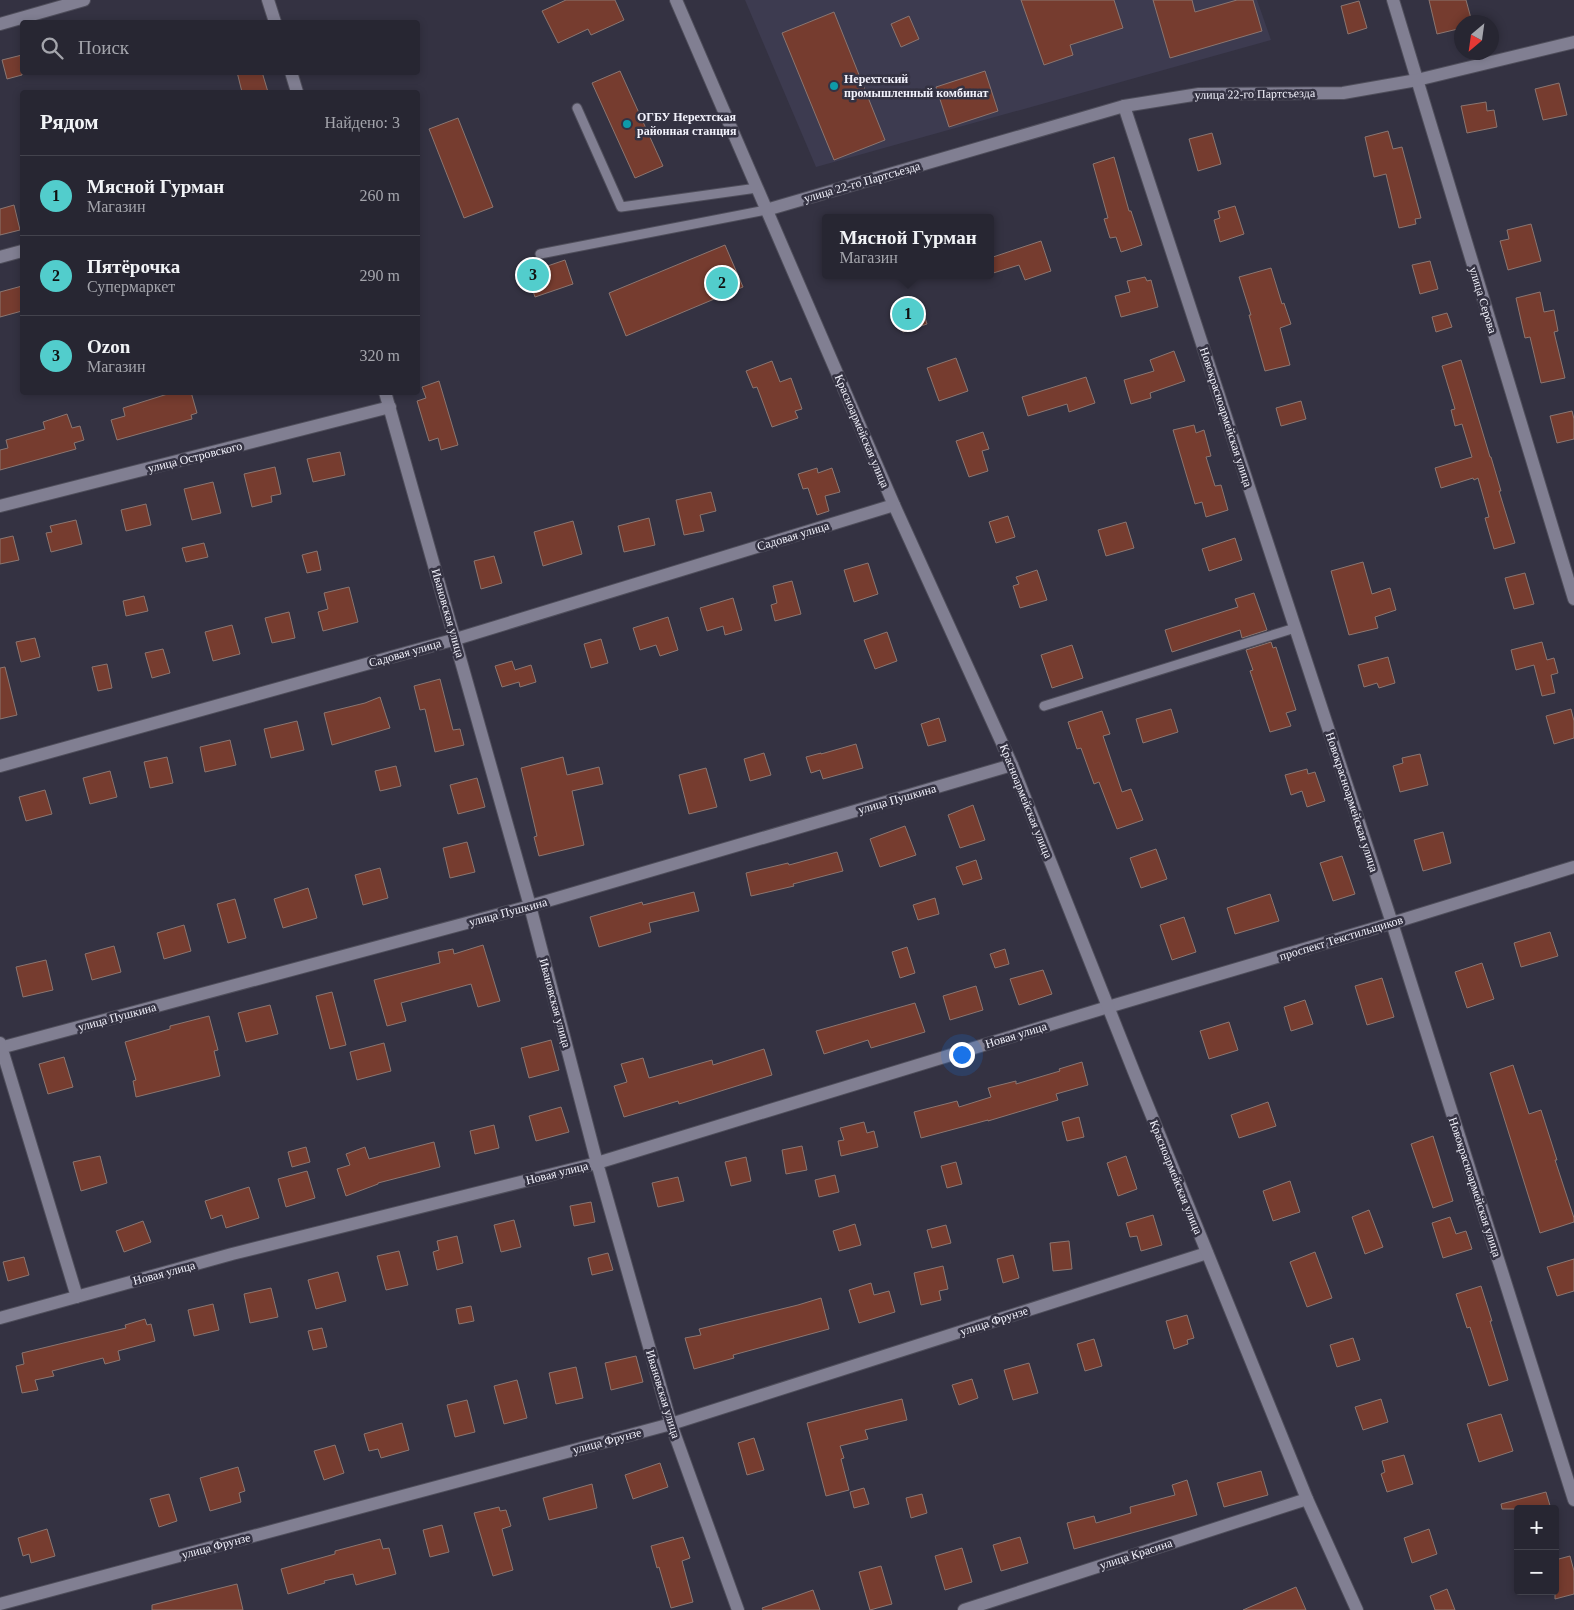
<!DOCTYPE html>
<html lang="ru">
<head>
<meta charset="utf-8">
<style>
  :root { --surface:#272632; --page:#2f2e3a; --text:#f1f3f6; --muted:#a4a5ac; --line:#43434d; --accent:#52cdcc }
  body { margin:0; font-family:"Times New Roman",serif; background:var(--page); color:var(--text) }
  .controls { position:absolute; right:15px; bottom:15px; display:grid; overflow:hidden; border-radius:5px; box-shadow:0 2px 8px #0003 }
  .controls button { width:45px; height:45px; display:grid; place-items:center; padding:0; border:0; border-bottom:1px solid var(--line); background:var(--surface); color:var(--text); font:25px sans-serif }
  .compass { position:absolute; left:1454px; top:15px; width:45px; height:45px; border-radius:50%; background:var(--surface); box-shadow:0 2px 8px #0003; rotate:209deg }
  .you { position:absolute; left:961px; top:1054px; width:18px; height:18px; margin:-12px; border:4px solid #fff; border-radius:50%; background:#1a73e8; box-shadow:0 0 0 8px #1a73e833 }
  .badge { display:grid; place-items:center; width:32px; height:32px; border-radius:50%; background:var(--accent); color:#111; font-size:16px; font-weight:700 }
  .pin { position:absolute; translate:-50% -50%; border:2px solid #fff; box-shadow:0 1px 5px #0006 }
  .popup { position:absolute; left:822px; top:214px; width:172px; height:65px; box-sizing:border-box; display:grid; place-content:center; border-radius:5px; background:var(--surface); filter:drop-shadow(0 1px 4px #0005); font-size:16px; white-space:nowrap; color:var(--muted) }
  .popup b { font-size:19px; color:var(--text) }
  .popup::after { content:''; position:absolute; left:50%; top:100%; margin-left:-10px; border:10px solid transparent; border-top-color:var(--surface) }
  .list { margin:0; padding:0; list-style:none }
  h2 { display:flex; justify-content:space-between; align-items:center; height:65px; margin:0; padding:0 20px; font-size:21px }
  h2 small { font-size:16px; font-weight:400; color:var(--muted) }
  .list li { display:grid; grid-template-columns:32px 1fr auto; gap:15px; align-items:center; box-sizing:border-box; height:80px; padding:0 20px; border-top:1px solid var(--line) }
  .list b { display:block; font-size:19px; white-space:nowrap }
  .list p { margin:0; font-size:16px; white-space:nowrap; color:var(--muted) }
  .list em { font-size:16px; font-style:normal; color:var(--muted) }
  .icon { flex:none; width:28px; height:28px; fill:none; stroke:currentColor; stroke-width:2; stroke-linecap:round; stroke-linejoin:round }
  .map { position:relative; flex:none; width:1574px; height:1610px; overflow:hidden }
  .search { position:absolute; background:var(--surface); box-shadow:0 2px 8px #0003; left:20px; top:20px; width:400px; height:55px; display:flex; align-items:center; gap:12px; box-sizing:border-box; padding:0 18px; border-radius:5px; color:var(--muted); font-size:19px }
  .panel { position:absolute; background:var(--surface); box-shadow:0 2px 8px #0003; left:20px; top:90px; width:400px; height:305px; border-radius:5px }
  .map>svg:first-child { display:block }
</style>
</head>
<body>
<div class="map">
<svg width="1574" height="1610" viewBox="0 0 1574 1610">
  <rect width="100%" height="100%" fill="#343242"/>
  <path fill="#3d3b50" d="M745 0H1257L1271 40 816 167Z"/>
  <path fill="#763c2f" stroke="#8b7671" d="M566 0H615L624 20 591 35 588 29 558 43 542 11Z
    M1021 0H1114L1123 28 1070 45 1073 55 1044 65Z
    M1153 0H1192L1195 12 1237 0H1253L1262 31 1170 58Z
    M1429 0H1466L1472 22H1462V28L1437 34Z
    M1359 1 1367 28 1348 34 1341 6Z
    M834 12 885 140 834 160 782 33Z
    M909 16 919 39 901 47 891 24Z
    M22 55V75L7 79 2 60Z
    M620 71 663 166 635 178 592 83Z
    M985 71 998 111 949 127 936 87Z
    M237 72H262L268 92H242Z
    M1559 83 1567 115 1543 120 1535 89Z
    M1486 102 1487 111 1494 110 1497 127 1467 133 1461 106Z
    M458 118 493 207 464 218 429 129Z
    M1388 131 1393 149 1402 147 1421 218 1415 219 1416 224 1399 228 1386 174 1374 177 1365 137Z
    M1212 133 1221 164 1198 171 1189 139Z
    M1114 157 1129 211H1131L1142 245 1121 252 1116 237 1110 238 1104 219 1108 218 1093 164Z
    M14 205 20 230 0 235V209Z
    M1235 206 1244 234 1220 242 1214 220 1220 218 1218 211Z
    M1531 224 1541 261 1508 270 1500 241 1509 239 1507 230Z
    M1041 241 1051 271 1025 280 1019 265 990 274V258Z
    M725 245 743 287 626 336 609 293Z
    M565 260 573 284 535 297 527 273Z
    M1430 261 1438 289 1420 294 1412 265Z
    M1271 268 1282 304 1284 303 1291 324 1280 328 1290 365 1265 371 1249 315H1251L1239 277Z
    M1145 277 1147 281 1151 280 1158 307 1121 317 1115 296 1130 292 1127 281Z
    M22 286V311L0 317V292Z
    M1540 292 1544 312 1554 310 1558 331 1554 332 1565 378 1541 383 1530 337 1525 338 1516 298Z
    M920 302 927 324 903 332 896 310Z
    M1447 313 1452 327 1436 332 1432 317Z
    M1174 351 1185 381 1150 393 1151 398 1131 404 1124 380 1154 371 1150 360Z
    M956 358 968 391 939 401 927 368Z
    M1461 360 1490 457H1491L1501 491H1499L1515 543 1494 549 1485 518 1489 517 1478 478 1474 480 1473 478 1441 488 1435 468 1472 457 1462 424 1455 426 1451 410 1455 409 1442 366Z
    M772 361 780 382 791 378 802 409 795 411 798 418 772 427 757 387 753 388 746 371Z
    M1086 377 1095 403 1069 412 1067 404 1028 416 1022 397Z
    M439 381 458 445 441 450 438 438 429 441 417 401 426 398 422 387Z
    M174 392H191L197 413 191 415 192 419 117 440 111 420 125 416 123 408Z
    M1301 401 1306 419 1281 426 1276 408Z
    M1572 411 1574 419V439L1557 443 1550 416Z
    M67 414 72 428 80 426 84 440 74 443 76 449 0 470V450L8 448 6 440 45 429 43 422Z
    M1194 425 1196 433 1204 430 1211 456 1206 457 1215 486 1221 485 1228 510 1206 517 1202 502 1195 504 1173 430Z
    M983 432 989 449 982 451 988 471 969 477 956 441Z
    M340 452 345 475 313 482 307 459Z
    M275 467 281 494 271 496 272 502 252 507 244 474Z
    M817 468 818 473 832 468 840 492 825 496 829 511 817 515 808 488 803 489 798 474Z
    M213 482 221 513 192 520 184 489Z
    M711 492 716 511 700 515 704 531 684 535 676 500Z
    M146 504 151 525 126 531 121 510Z
    M1008 516 1015 537 996 543 989 522Z
    M649 518 655 545 624 552 618 526Z
    M76 520 82 544 51 552 46 533 52 532 50 526Z
    M573 521 582 554 543 566 534 532Z
    M1126 522 1134 548 1106 556 1098 530Z
    M13 536 19 560 0 564V539Z
    M1235 538 1242 560 1209 571 1202 549Z
    M204 543 208 557 186 562 182 548Z
    M317 551 321 570 307 573 302 555Z
    M494 556 502 583 481 589 474 561Z
    M1363 562 1372 594 1390 588 1396 610 1375 617 1378 628 1349 635 1331 571Z
    M868 563 878 594 854 602 844 570Z
    M1037 570 1047 600 1020 608 1013 586 1019 584 1016 577Z
    M1525 573 1534 604 1514 609 1505 578Z
    M792 581 801 614 775 621 771 605 777 603 773 586Z
    M349 587 358 622 323 631 318 612 328 609 324 593Z
    M1254 593 1267 630 1242 638 1240 630 1172 652 1165 630 1238 607 1235 599Z
    M144 596 148 611 126 616 123 601Z
    M733 598 742 630 725 635 723 626 707 631 700 608Z
    M289 612 295 638 272 643 265 618Z
    M668 617 678 650 660 656 656 645 640 650 633 628Z
    M232 625 240 654 213 661 205 632Z
    M887 632 897 661 875 669 864 640Z
    M35 638 40 657 21 662 16 642Z
    M601 639 608 663 591 668 584 644Z
    M1271 642 1273 648 1276 647 1296 710 1286 713 1291 726 1270 732 1250 671 1253 670 1246 650Z
    M1542 642 1547 660 1554 658 1558 673 1551 675 1555 693 1542 696 1534 665 1516 670 1511 650Z
    M1072 645 1083 678 1052 688 1041 655Z
    M163 649 170 673 152 678 145 653Z
    M1388 657 1395 683 1379 688 1377 683 1364 687 1358 665Z
    M512 661 515 670 531 665 536 682 520 687 519 682 502 687 495 666Z
    M107 664 112 688 98 691 92 667Z
    M5 667 17 715 0 719V668Z
    M440 679 453 730 460 729 464 745 435 752 425 709 420 710 414 686Z
    M380 697 390 728 332 745 324 713 365 703Z
    M1171 709 1178 732 1143 743 1136 719Z
    M1571 709 1574 721V738L1554 744 1546 716Z
    M1102 711 1110 734 1103 736 1122 792 1131 789 1143 820 1117 829 1099 782 1094 784 1081 748 1077 749 1068 722Z
    M939 718 946 741 928 746 921 724Z
    M297 721 304 750 271 758 264 729Z
    M230 740 236 765 205 772 200 747Z
    M856 744 863 768 823 779 820 770 811 773 806 757 821 753V754Z
    M764 753 771 775 750 781 744 759Z
    M1420 754 1428 785 1400 792 1393 766 1403 763 1402 758Z
    M167 757 173 783 150 788 144 762Z
    M563 757 567 775 599 767 603 784 572 791 584 845 539 856 534 837 537 836 521 768Z
    M396 766 401 786 380 791 375 771Z
    M706 768 717 807 689 814 679 775Z
    M1307 769 1308 774 1315 772 1325 801 1307 807 1302 791 1291 795 1285 775Z
    M110 771 117 797 90 804 83 778Z
    M477 778 485 807 458 814 450 785Z
    M45 790 52 814 26 821 19 797Z
    M973 805 985 840 960 848 948 815Z
    M905 826 916 855 880 867 870 839Z
    M1443 832 1451 863 1423 871 1414 840Z
    M467 842 475 872 450 878 443 848Z
    M1156 849 1167 879 1141 888 1130 858Z
    M837 852 843 871 793 884 794 886 751 896 746 873 788 863 789 865Z
    M1342 856 1355 894 1333 901 1320 863Z
    M976 860 982 879 963 885 956 867Z
    M380 868 388 898 363 905 355 875Z
    M308 888 317 918 283 928 274 899Z
    M694 892 699 911 649 923 651 932 599 947 590 917 642 902 643 905Z
    M1270 894 1279 921 1235 934 1227 908Z
    M935 898 939 914 918 920 913 905Z
    M235 899 246 938 228 943 217 904Z
    M1184 917 1196 952 1172 960 1160 925Z
    M184 925 191 951 164 959 157 933Z
    M1550 932 1558 956 1521 967 1514 943Z
    M483 945 500 1001 478 1007 471 984 401 1003 406 1021 387 1026 374 980 440 963 438 952 453 949 454 954Z
    M114 946 121 972 92 980 85 954Z
    M907 947 915 973 900 978 892 952Z
    M1005 949 1009 964 995 968 990 954Z
    M46 960 53 990 23 997 16 967Z
    M1482 963 1494 999 1467 1008 1455 972Z
    M1043 970 1052 994 1019 1005 1010 979Z
    M1382 978 1394 1017 1367 1025 1355 986Z
    M976 986 983 1010 950 1020 943 996Z
    M332 992 346 1045 330 1049 316 996Z
    M1305 1000 1313 1024 1291 1031 1284 1007Z
    M915 1003 925 1032 871 1048 868 1040 824 1054 816 1031Z
    M270 1005 278 1034 246 1042 238 1013Z
    M209 1016 218 1050 214 1051 220 1076 136 1097 133 1081 136 1080 125 1042 170 1029V1026Z
    M1229 1022 1238 1050 1209 1059 1200 1031Z
    M551 1040 559 1070 529 1078 521 1048Z
    M384 1043 391 1071 357 1080 350 1052Z
    M764 1049 772 1075 679 1104 678 1101 624 1117 614 1086 627 1082 621 1064 643 1058 649 1078 712 1060 713 1065Z
    M64 1057 73 1087 48 1094 39 1064Z
    M1082 1062 1088 1085 1056 1094 1058 1100 988 1121V1120L921 1138 914 1112 957 1101 959 1107 991 1097 988 1088 1016 1081V1084L1060 1071 1059 1069Z
    M1513 1065 1529 1114 1541 1110 1557 1160H1555L1574 1218V1222L1540 1233 1490 1073Z
    M1268 1102 1276 1126 1239 1138 1231 1115Z
    M561 1107 569 1132 536 1141 529 1116Z
    M1079 1117 1084 1137 1067 1141 1062 1122Z
    M864 1122 867 1133 874 1131 878 1147 841 1156 838 1141 844 1140 840 1128Z
    M494 1125 499 1148 475 1154 470 1131Z
    M1433 1136 1453 1201 1433 1208 1411 1144Z
    M434 1142 440 1167 378 1183V1184L346 1196 337 1169 350 1165 346 1154 365 1147 369 1159Z
    M802 1146 807 1170 786 1174 782 1150Z
    M306 1147 310 1162 292 1167 288 1152Z
    M100 1156 107 1183 81 1191 73 1162Z
    M1126 1156 1137 1189 1118 1196 1107 1163Z
    M746 1157 751 1181 731 1186 725 1162Z
    M956 1162 962 1184 947 1188 941 1166Z
    M307 1171 315 1198 286 1207 278 1179Z
    M835 1175 839 1192 819 1197 815 1180Z
    M678 1177 684 1201 658 1207 652 1183Z
    M1290 1181 1300 1212 1273 1221 1263 1191Z
    M249 1187 259 1218 226 1228 222 1215 211 1219 205 1201Z
    M591 1202 595 1222 574 1226 570 1206Z
    M1369 1210 1383 1247 1365 1254 1352 1217Z
    M1153 1215 1162 1245 1141 1251 1137 1236 1130 1237 1126 1223Z
    M1450 1217 1456 1234 1466 1231 1472 1249 1443 1258 1432 1223Z
    M514 1220 521 1247 501 1252 494 1225Z
    M143 1221 151 1242 124 1252 116 1231Z
    M855 1224 861 1245 839 1251 833 1231Z
    M946 1225 951 1243 932 1248 927 1230Z
    M457 1236 463 1263 437 1270 433 1252 439 1250 437 1241Z
    M1069 1241 1072 1269 1053 1271 1050 1243Z
    M399 1251 408 1285 386 1290 377 1256Z
    M1315 1252 1332 1298 1307 1307 1290 1262Z
    M608 1253 613 1270 592 1275 588 1258Z
    M1013 1255 1019 1278 1003 1283 997 1259Z
    M24 1257 29 1275 8 1281 3 1262Z
    M1574 1259V1291L1557 1296 1547 1267Z
    M943 1266 948 1289 939 1291 941 1300 921 1305 914 1273Z
    M338 1272 346 1301 316 1309 308 1280Z
    M871 1283 874 1295 889 1291 895 1312 859 1323 849 1290Z
    M1481 1286 1492 1321H1490L1508 1380 1489 1386 1470 1327 1467 1328 1456 1294Z
    M271 1288 278 1317 250 1323 244 1294Z
    M821 1298 829 1329 733 1355 734 1358 694 1369 685 1338 701 1335 699 1329 798 1305Z
    M213 1304 219 1330 194 1336 188 1310Z
    M471 1306 474 1321 459 1324 456 1309Z
    M1187 1315 1194 1338 1187 1340 1188 1344 1174 1349 1166 1321Z
    M145 1319 147 1325 151 1324 155 1341 118 1351 120 1360 105 1364 103 1358 52 1371 54 1376 35 1380 38 1390 22 1393 16 1366 24 1364 22 1353 126 1328 125 1325Z
    M322 1328 327 1347 313 1350 308 1331Z
    M1353 1338 1360 1360 1337 1367 1330 1345Z
    M1094 1339 1102 1366 1085 1371 1077 1344Z
    M636 1356 643 1382 611 1390 605 1363Z
    M1029 1363 1038 1393 1013 1400 1004 1370Z
    M576 1367 583 1398 556 1404 549 1373Z
    M972 1379 978 1398 959 1405 952 1385Z
    M517 1380 527 1418 504 1424 494 1386Z
    M902 1399 907 1420 865 1430 868 1439 840 1446 844 1458 841 1459 849 1490 826 1496 807 1423Z
    M1381 1399 1388 1422 1363 1430 1355 1407Z
    M467 1400 475 1432 455 1437 447 1405Z
    M1501 1414 1513 1451 1479 1462 1467 1424Z
    M402 1423 409 1450 381 1458 378 1449 369 1451 364 1434Z
    M754 1438 764 1470 747 1475 738 1443Z
    M335 1445 344 1473 324 1480 314 1451Z
    M1404 1455 1413 1484 1387 1492 1381 1474 1385 1472 1382 1461Z
    M660 1463 668 1487 633 1499 625 1475Z
    M238 1467 245 1491 239 1493 241 1502 210 1511 200 1478Z
    M1261 1471 1268 1495 1224 1507 1217 1483Z
    M1187 1480 1197 1515 1074 1549 1067 1523 1094 1516 1096 1523 1131 1513 1130 1507 1175 1495 1172 1485Z
    M592 1484 597 1508 549 1520 543 1498Z
    M864 1488 869 1504 854 1508 850 1492Z
    M1546 1492 1551 1509H1502L1501 1504Z
    M169 1494 177 1521 159 1527 150 1499Z
    M922 1494 927 1513 911 1518 906 1498Z
    M499 1507 500 1511 506 1510 511 1526 502 1529 513 1570 493 1576 474 1513Z
    M442 1525 449 1552 430 1557 423 1530Z
    M47 1529 55 1556 31 1563 29 1554 23 1556 18 1538Z
    M1429 1529 1437 1554 1412 1563 1404 1538Z
    M683 1537 690 1558 682 1561 693 1602 671 1608 659 1567 657 1568 651 1546Z
    M1020 1537 1028 1563 1001 1571 993 1545Z
    M380 1539 383 1549 389 1548 396 1574 356 1585 353 1574 324 1581 325 1583 288 1594 281 1569 335 1554V1551Z
    M962 1548 972 1582 945 1590 935 1556Z
    M1570 1556 1574 1571V1594L1555 1599V1560Z
    M881 1566 892 1604 870 1610 859 1572Z
    M237 1584 243 1610H152V1605Z
    M1296 1587 1306 1610H1243Z
    M1447 1589 1455 1610H1435L1430 1596Z
    M813 1590 820 1610H763L762 1608Z"/>
  <g fill="none" stroke-linecap="round" stroke-linejoin="round">
    <g stroke="#4f4e5b" stroke-width="11">
      <path id="service" d="M577 108 621 207 757 188
        M540 254 766 210
        M1044 706 1295 628"/>
    </g>
    <g stroke="#4f4e5b" stroke-width="14">
      <path id="minor" d="M268 0 275 22
        M1393 0 1574 599
        M0 24 84 0
        M291 72 297 92
        M1124 106 1392 923 1574 1500
        M0 257 22 251
        M385 392 530 906 597 1163 671 1424 738 1610
        M0 506 390 407
        M0 766 456 639 894 505
        M0 1043 77 1297
        M0 1048 530 906 1012 765
        M0 1318 232 1254 597 1163 1108 1007 1392 923 1574 867
        M0 1604 671 1424 1207 1253
        M964 1610 1307 1499"/>
    </g>
    <g stroke="#4f4e5b" stroke-width="14">
      <path id="tertiary" d="M676 0 894 505 1012 765 1134 1072 1307 1499 1357 1610
        M766 210 1124 106 1199 94 1343 93 1417 80 1574 42"/>
    </g>
    <use href="#service" stroke="#817f92" stroke-width="9"/>
    <use href="#minor" stroke="#817f92" stroke-width="12"/>
    <use href="#tertiary" stroke="#817f92" stroke-width="12"/>
  </g>
  <g fill="#0f9aa8" stroke="#343242" stroke-width="2">
    <circle cx="834" cy="86" r="5"/>
    <circle cx="627" cy="124" r="5"/>
  </g>
  <g text-anchor="middle" dominant-baseline="central" stroke-width="5" stroke-linejoin="round" paint-order="stroke">
    <g font-size="12" font-weight="bold" fill="#f2f2fc" stroke="#343242" text-anchor="start">
      <text x="844" y="79">Нерехтский<tspan x="844" dy="14">промышленный комбинат</tspan></text>
      <text x="637" y="117">ОГБУ Нерехтская<tspan x="637" dy="14">районная станция</tspan></text>
    </g>
    <g font-size="12" fill="#f2f2fc" stroke="#343242">
      <text transform="translate(1255 94) rotate(-1)">улица 22-го Партсъезда</text>
      <text transform="translate(862 182) rotate(-16)">улица 22-го Партсъезда</text>
      <text transform="translate(1483 300) rotate(73)">улица Серова</text>
      <text transform="translate(1226 417) rotate(72)">Новокрасноармейская улица</text>
      <text transform="translate(862 431) rotate(67)">Красноармейская улица</text>
      <text transform="translate(195 457) rotate(-14)">улица Островского</text>
      <text transform="translate(793 536) rotate(-17)">Садовая улица</text>
      <text transform="translate(448 613) rotate(74)">Ивановская улица</text>
      <text transform="translate(405 653) rotate(-16)">Садовая улица</text>
      <text transform="translate(897 799) rotate(-16)">улица Пушкина</text>
      <text transform="translate(1026 801) rotate(68)">Красноармейская улица</text>
      <text transform="translate(1352 802) rotate(72)">Новокрасноармейская улица</text>
      <text transform="translate(508 912) rotate(-15)">улица Пушкина</text>
      <text transform="translate(1341 938) rotate(-17)">проспект Текстильщиков</text>
      <text transform="translate(555 1003) rotate(75)">Ивановская улица</text>
      <text transform="translate(117 1017) rotate(-15)">улица Пушкина</text>
      <text transform="translate(1016 1035) rotate(-17)">Новая улица</text>
      <text transform="translate(557 1173) rotate(-14)">Новая улица</text>
      <text transform="translate(1176 1177) rotate(68)">Красноармейская улица</text>
      <text transform="translate(1475 1187) rotate(72)">Новокрасноармейская улица</text>
      <text transform="translate(164 1273) rotate(-15)">Новая улица</text>
      <text transform="translate(994 1321) rotate(-18)">улица Фрунзе</text>
      <text transform="translate(663 1394) rotate(73)">Ивановская улица</text>
      <text transform="translate(607 1441) rotate(-15)">улица Фрунзе</text>
      <text transform="translate(216 1546) rotate(-15)">улица Фрунзе</text>
      <text transform="translate(1136 1554) rotate(-18)">улица Красина</text>
    </g>
  </g>
</svg>
<div class="controls">
<button>+</button>
<button>−</button>
</div>
<svg class="compass" viewBox="-18 -18 36 36"><path d="M0-13l5 13h-10z" fill="#e53935"/><path d="M0 13l5-13h-10z" fill="#a4a5ac"/></svg>
<div class="you"></div>
<div class="pin badge" style="left:908px;top:314px">1</div>
<div class="popup"><b>Мясной Гурман</b>Магазин</div>
<div class="pin badge" style="left:722px;top:283px">2</div>
<div class="pin badge" style="left:533px;top:275px">3</div>
<div class="search"><svg class="icon" aria-label="search" viewBox="0 0 24 24"><circle cx="10" cy="10" r="6"/><path d="M15 15l6 6"/></svg>Поиск</div>
<section class="panel">
<h2>Рядом<small>Найдено: 3</small></h2>
<ul class="list">
<li><span class="badge">1</span><div><b>Мясной Гурман</b><p>Магазин</p></div><em>260 m</em></li>
<li><span class="badge">2</span><div><b>Пятёрочка</b><p>Супермаркет</p></div><em>290 m</em></li>
<li><span class="badge">3</span><div><b>Ozon</b><p>Магазин</p></div><em>320 m</em></li>
</ul>
</section>
</div>
</body>
</html>
